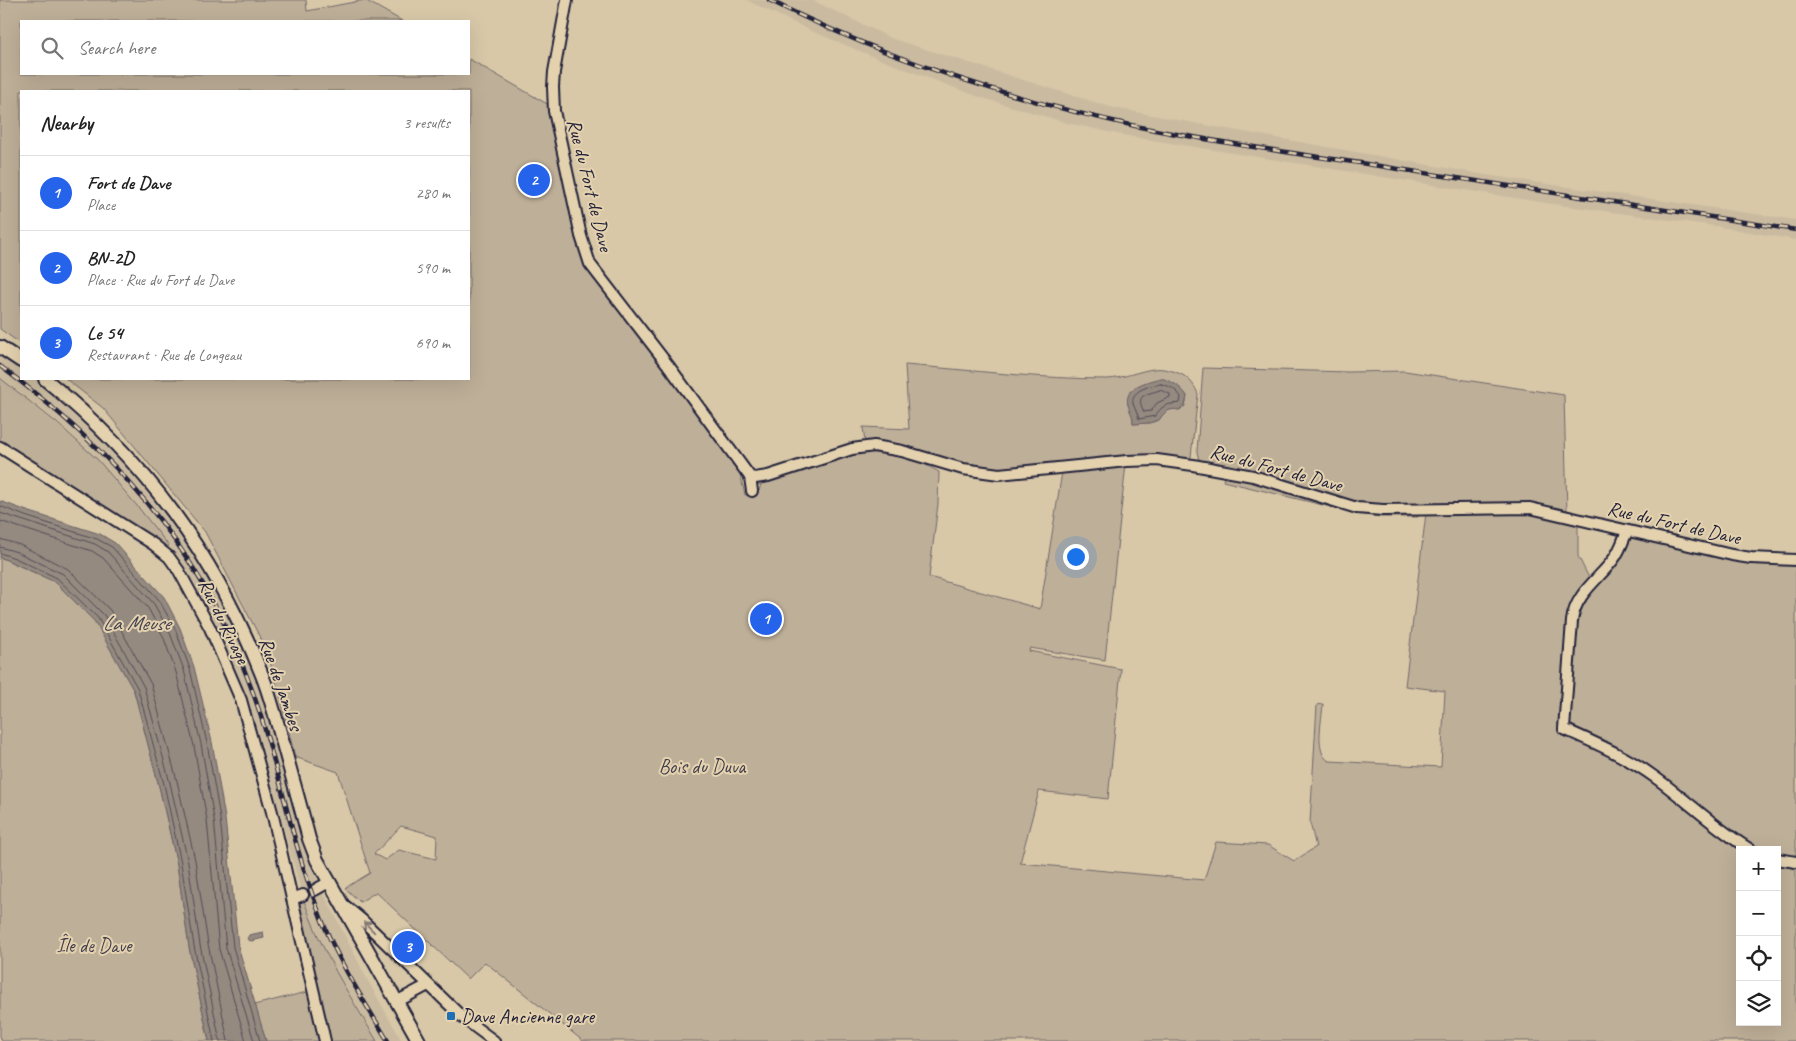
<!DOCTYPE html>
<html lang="en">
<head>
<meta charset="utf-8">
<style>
  :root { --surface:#fff; --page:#f6f6f6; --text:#222; --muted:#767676; --line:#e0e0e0; --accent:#2563eb }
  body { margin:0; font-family:Caveat,sans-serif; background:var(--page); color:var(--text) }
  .controls { position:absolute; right:15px; bottom:15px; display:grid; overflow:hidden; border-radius:0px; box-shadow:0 5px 20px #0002 }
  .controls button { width:45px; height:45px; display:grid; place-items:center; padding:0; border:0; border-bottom:1px solid var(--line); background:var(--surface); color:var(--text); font:25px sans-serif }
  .you { position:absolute; left:1075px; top:556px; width:18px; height:18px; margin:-12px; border:4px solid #fff; border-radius:50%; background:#1a73e8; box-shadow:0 0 0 8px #1a73e833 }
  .badge { display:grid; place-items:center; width:32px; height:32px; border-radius:50%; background:var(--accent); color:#fff; font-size:16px; font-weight:700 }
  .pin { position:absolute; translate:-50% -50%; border:2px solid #fff; box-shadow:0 1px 5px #0006 }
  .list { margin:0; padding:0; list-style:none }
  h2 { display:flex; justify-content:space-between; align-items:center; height:65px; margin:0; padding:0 20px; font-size:21px }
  h2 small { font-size:16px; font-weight:400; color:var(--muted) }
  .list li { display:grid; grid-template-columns:32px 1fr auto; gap:15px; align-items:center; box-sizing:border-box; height:75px; padding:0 20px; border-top:1px solid var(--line) }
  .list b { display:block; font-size:19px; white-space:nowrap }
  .list p { margin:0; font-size:16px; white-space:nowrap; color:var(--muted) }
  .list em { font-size:16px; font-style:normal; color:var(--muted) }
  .icon { flex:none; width:28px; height:28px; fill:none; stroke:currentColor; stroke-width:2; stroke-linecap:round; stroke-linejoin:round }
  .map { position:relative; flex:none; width:1796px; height:1041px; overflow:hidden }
  .search { position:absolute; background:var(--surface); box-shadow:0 5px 20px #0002; left:20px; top:20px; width:450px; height:55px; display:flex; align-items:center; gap:12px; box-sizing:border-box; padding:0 18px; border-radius:0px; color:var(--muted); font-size:19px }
  .panel { position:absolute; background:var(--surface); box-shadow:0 5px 20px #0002; left:20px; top:90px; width:450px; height:290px; border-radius:0px }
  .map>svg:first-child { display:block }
</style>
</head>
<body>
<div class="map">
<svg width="1796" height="1041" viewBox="0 0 1796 1041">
  <rect width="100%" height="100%" fill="#d8c8a8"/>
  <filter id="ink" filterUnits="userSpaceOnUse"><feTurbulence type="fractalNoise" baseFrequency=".02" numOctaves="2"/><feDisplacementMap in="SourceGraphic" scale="10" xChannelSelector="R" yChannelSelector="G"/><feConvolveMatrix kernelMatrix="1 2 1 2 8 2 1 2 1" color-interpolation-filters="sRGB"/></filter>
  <g filter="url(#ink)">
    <path fill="#cabba0" d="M746 0H812L893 39 1110 107 1221 128 1486 175 1796 220V240L1715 226 1552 204 1207 149 1127 136 1067 123 976 96 884 61 816 33Z
      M0 347 21 361V379H45L164 498 248 642 284 761 318 882 368 981 402 1041H377L330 963 313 927 303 898 253 718 230 657 211 618 193 585 169 546 57 422 0 378Z"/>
    <path fill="#beaf98" stroke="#70686a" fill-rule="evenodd" d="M0 0H306L307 11 365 0 402 21H21V74H469V59L549 105 587 264 737 461 745 495 759 491 761 484 837 459 865 452 894 455 919 461 939 472 938 504 929 577 1040 609 1062 472 1126 464 1105 660 1030 648 1029 651 1121 669 1108 799 1039 791 1020 863 1204 880 1216 842 1268 845 1294 861 1316 847 1310 823 1317 705 1323 704C1322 720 1314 753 1329 761L1441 767 1445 691 1405 686 1426 513 1530 510 1578 522V556L1590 580 1578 592 1569 611 1562 721 1557 724 1564 729 1572 615 1613 560 1627 531 1732 555 1796 560V862L1777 859V850H1740V1022H1777V863L1796 865V1041H583L485 962 468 979 376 892 360 902 345 888 370 873 338 772 295 757 279 692 266 649 205 532 103 408 66 379H469V91H21V344L0 329ZM401 826 437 836 436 859 399 850 385 860 374 854Z
      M905 365C972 370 1040 379 1107 379 1124 379 1149 366 1164 369 1181 372 1192 378 1198 394L1191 457 1187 460 999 470 976 468 865 444 863 427 909 429ZM1161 379C1173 382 1180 386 1187 396L1185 405 1180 410C1169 408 1165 411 1159 420L1149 423 1133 424V414L1128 404 1129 395 1137 386Z
      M1203 368 1348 372 1405 371 1564 395 1567 513 1386 507 1362 505 1203 462 1199 460 1197 452Z
      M0 378 57 423 98 460 138 507 169 546 159 553 0 451Z
      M1225 473 1318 500 1418 514V517H1380L1364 515 1223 481Z
      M0 557 55 582 95 622 134 691 159 786 177 864 189 947 209 1041H2L0 1036Z
      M303 898C321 951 348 993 377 1041H329L296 900Z
      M311 991 322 1041H266L254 1005Z"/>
    <path fill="#958a80" stroke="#676064" d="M1161 378C1173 382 1180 386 1187 396L1185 406 1179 410C1169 408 1165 411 1159 420L1149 423 1133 424C1133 414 1130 413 1128 405 1123 387 1148 381 1161 378Z
      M0 501 27 511 100 534 115 543 164 597 180 628 194 667 212 742 225 818 238 946 266 1041H209L189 947 177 864 159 786 134 691 95 622 55 582 0 557Z
      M263 932 264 938 251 941 247 939 249 935Z"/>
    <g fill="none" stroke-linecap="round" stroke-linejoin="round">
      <path stroke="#504c57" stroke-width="1" d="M1161 384C1170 386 1176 389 1181 397L1180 403C1177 404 1175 403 1172 404 1164 404 1159 410 1155 416L1139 419C1138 414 1134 408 1133 403 1130 390 1152 385 1161 384Z
        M1160 390 1170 394V397L1157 403 1151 411 1144 412C1135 394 1145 395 1160 390Z
        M0 506 25 516 97 539 112 547 159 600 176 631 190 669 207 743 220 818 233 947 260 1041
        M0 513 95 544 108 552 154 604 170 633 184 670 201 744 214 819 226 948 254 1041
        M0 521 92 551 103 558 148 608 163 636 176 672 194 746 207 820 219 949 246 1041
        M0 539 20 545 68 569 110 610 151 684 177 781 195 860 208 944 228 1041
        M0 547 17 552 63 574 104 615 144 687 170 783 188 862 200 945 220 1041
        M0 553 15 558 57 578 98 618 138 689 164 784 181 863 194 946 214 1041"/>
      <g stroke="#22223b" stroke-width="14">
        <path id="minor" d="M567 0 554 72 553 87 554 111 581 236 590 264 668 365 750 477 755 478 768 476 852 449 874 446 902 451 963 469 999 474 1127 461 1157 460 1193 465 1253 476 1357 508 1383 510 1530 508 1732 555 1751 558 1796 560
          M0 447 153 544 169 557 179 571 210 628 241 700 272 812 325 1041
          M750 477 752 491
          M1627 531C1623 541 1620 551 1613 560 1598 580 1575 594 1572 621L1564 729C1595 743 1628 757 1656 778 1689 802 1716 829 1751 850
          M1777 859 1796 862
          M315 890 329 882
          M292 899 303 895
          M344 905 362 920 463 1018 494 1041
          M398 1001 428 985"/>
      </g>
      <g stroke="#22223b" stroke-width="16">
        <path id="major" d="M0 347 21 361
          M45 379C145 461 214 553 262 675 270 695 275 716 281 736 290 770 300 804 309 839L317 860 419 1041"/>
      </g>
      <use href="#minor" stroke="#e4d2af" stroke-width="10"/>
      <use href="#major" stroke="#e4d2af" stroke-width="12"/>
      <g stroke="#22223b" stroke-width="4.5">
        <path id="rail" d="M769 0C886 59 1013 100 1140 127 1223 144 1308 155 1392 168 1527 189 1661 209 1796 230
          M0 366C111 448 196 544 246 674 276 750 288 831 317 907 334 955 362 998 388 1041"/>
      </g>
      <use href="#rail" stroke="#e4d2af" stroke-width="2.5" stroke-dasharray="8" stroke-linecap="butt"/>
    </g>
    <defs><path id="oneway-shaft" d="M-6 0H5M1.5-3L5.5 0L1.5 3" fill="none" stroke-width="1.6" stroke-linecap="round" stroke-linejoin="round" transform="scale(1.25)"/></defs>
    <use stroke="#837a75" href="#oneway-shaft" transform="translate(369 927) rotate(-135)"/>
  </g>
  <rect fill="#1f6fb2" stroke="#e4d2af" stroke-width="2" x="446" y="1011" width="10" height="10" rx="2.5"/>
  <g text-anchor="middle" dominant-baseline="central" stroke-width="4" stroke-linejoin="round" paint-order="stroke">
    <g font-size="20" fill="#22223b" stroke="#e4d2af">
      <text transform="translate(590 185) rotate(76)">Rue du Fort de Dave</text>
      <text transform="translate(1276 468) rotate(15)">Rue du Fort de Dave</text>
      <text transform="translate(1674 523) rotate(13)">Rue du Fort de Dave</text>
      <text transform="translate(224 621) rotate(64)">Rue du Rivage</text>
      <text transform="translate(281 684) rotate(71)">Rue de Jambes</text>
    </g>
    <g font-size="20" fill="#413e4e" stroke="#e4d2af">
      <text x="702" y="766">Bois du Duva</text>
      <text x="94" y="945">Île de Dave</text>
    </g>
    <g font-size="20" fill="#22223b" stroke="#e4d2af" text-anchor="start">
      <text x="461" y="1016">Dave Ancienne gare</text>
    </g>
    <g font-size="21" font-style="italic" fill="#444150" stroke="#e4d2af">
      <text x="136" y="623">La Meuse</text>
    </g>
  </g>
</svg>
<div class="controls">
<button>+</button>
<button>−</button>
<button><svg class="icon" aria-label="locate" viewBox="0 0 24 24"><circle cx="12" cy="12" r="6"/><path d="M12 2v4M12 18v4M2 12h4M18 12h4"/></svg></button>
<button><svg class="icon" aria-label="layers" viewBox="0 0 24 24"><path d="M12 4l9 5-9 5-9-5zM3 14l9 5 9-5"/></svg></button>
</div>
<div class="you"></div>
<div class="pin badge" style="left:766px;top:619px">1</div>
<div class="pin badge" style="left:534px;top:180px">2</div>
<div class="pin badge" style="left:408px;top:947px">3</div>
<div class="search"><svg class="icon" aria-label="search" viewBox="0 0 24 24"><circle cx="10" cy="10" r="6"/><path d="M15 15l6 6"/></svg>Search here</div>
<section class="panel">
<h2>Nearby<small>3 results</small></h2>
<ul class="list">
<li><span class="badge">1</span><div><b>Fort de Dave</b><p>Place</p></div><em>280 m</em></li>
<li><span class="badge">2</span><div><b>BN-2D</b><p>Place · Rue du Fort de Dave</p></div><em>590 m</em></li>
<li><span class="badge">3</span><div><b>Le 54</b><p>Restaurant · Rue de Longeau</p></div><em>690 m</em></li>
</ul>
</section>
</div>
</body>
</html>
